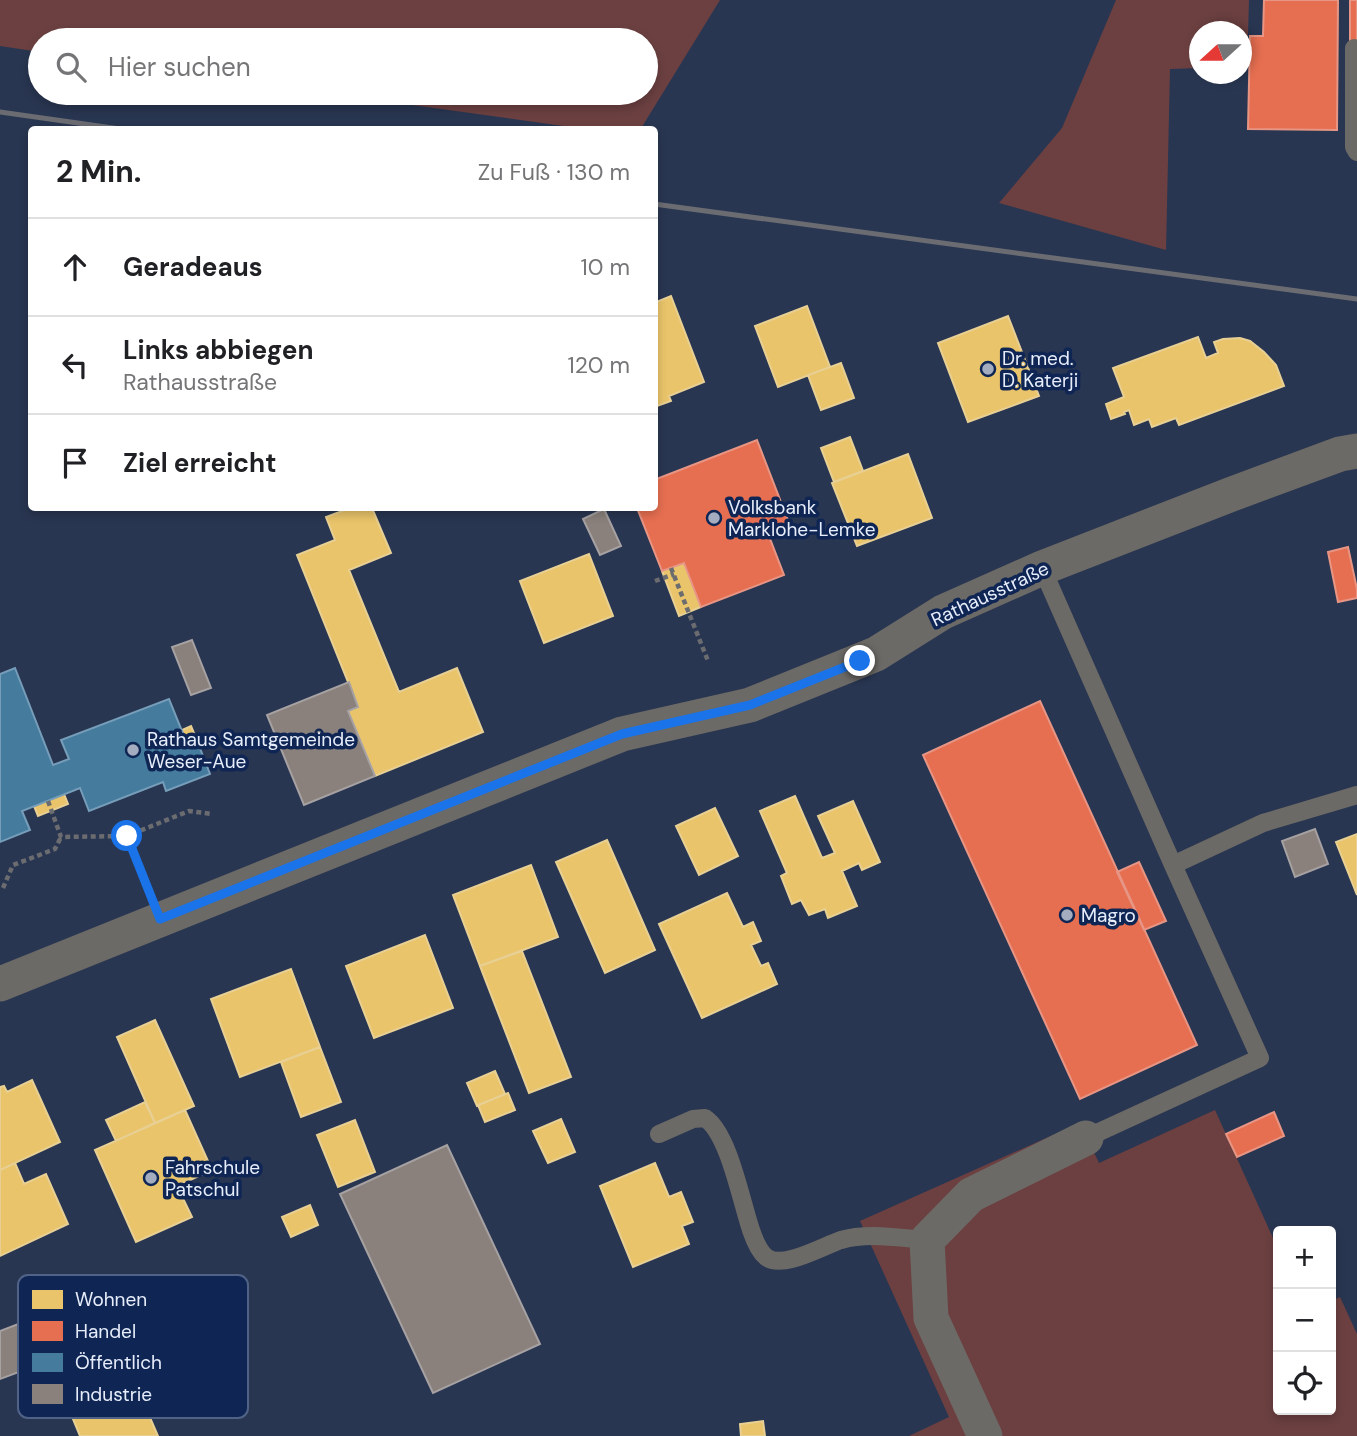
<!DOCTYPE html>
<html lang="de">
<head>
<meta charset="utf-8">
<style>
  :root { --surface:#fff; --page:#f6f6f6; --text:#202124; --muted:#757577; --line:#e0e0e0 }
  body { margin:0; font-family:"DM Sans",sans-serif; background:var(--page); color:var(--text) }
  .controls { position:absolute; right:21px; bottom:21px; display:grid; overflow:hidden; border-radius:7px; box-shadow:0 4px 10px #0003 }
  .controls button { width:63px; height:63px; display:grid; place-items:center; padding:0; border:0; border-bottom:2px solid var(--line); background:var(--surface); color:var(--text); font:35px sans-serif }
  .compass { position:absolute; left:1189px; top:21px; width:63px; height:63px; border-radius:50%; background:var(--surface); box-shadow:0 4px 10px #0003; rotate:249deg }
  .stop { position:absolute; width:21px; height:21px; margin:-16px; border:5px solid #1a73e8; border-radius:50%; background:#fff }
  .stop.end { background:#1a73e8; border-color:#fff; box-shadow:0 2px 7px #0008 }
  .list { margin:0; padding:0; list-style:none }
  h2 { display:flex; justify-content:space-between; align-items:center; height:91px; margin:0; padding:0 28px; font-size:30px }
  h2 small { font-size:23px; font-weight:400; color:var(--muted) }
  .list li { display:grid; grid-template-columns:46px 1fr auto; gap:21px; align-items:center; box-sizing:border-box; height:98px; padding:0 28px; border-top:2px solid var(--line) }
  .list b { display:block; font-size:26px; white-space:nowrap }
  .list p { margin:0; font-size:23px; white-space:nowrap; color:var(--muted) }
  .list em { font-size:23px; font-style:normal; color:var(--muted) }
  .icon { flex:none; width:38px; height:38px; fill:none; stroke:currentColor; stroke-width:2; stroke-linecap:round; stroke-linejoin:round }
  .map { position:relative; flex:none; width:1357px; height:1436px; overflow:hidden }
  .search { position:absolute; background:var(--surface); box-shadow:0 4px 10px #0003; left:28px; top:28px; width:630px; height:77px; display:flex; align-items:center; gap:18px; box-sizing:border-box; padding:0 24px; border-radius:38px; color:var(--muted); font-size:26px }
  .panel { position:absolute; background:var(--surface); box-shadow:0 4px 10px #0003; left:28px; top:126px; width:630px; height:385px; border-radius:7px }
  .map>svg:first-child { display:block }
</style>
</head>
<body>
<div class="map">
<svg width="1357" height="1436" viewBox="0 0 1357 1436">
  <rect width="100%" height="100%" fill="#293651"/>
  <path fill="#6c4041" d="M0 0H720L640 130 585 129 326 93H646V40H40V52L0 46Z
    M1116 0H1249L1247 68H1242V32H1200L1199 68 1170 69 1166 250 999 203 1062 128Z
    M1215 1110 1278 1249V1410H1331V1301L1340 1297 1357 1334V1436H909L949 1417 860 1221 1080 1123 1099 1163Z"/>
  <path fill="#e9c46a" stroke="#e8d095" stroke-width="2" d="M671 296 704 382 669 396 671 401 654 407V303Z
    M807 306 830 367 778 387 755 326Z
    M1008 316 1039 396 968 422 938 343Z
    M1198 337 1206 358 1218 353 1214 342 1223 339 1240 338 1250 341 1264 352 1276 365 1284 386 1179 425 1176 418 1152 427 1149 419 1134 425 1129 410 1124 412 1125 414 1111 419 1106 404 1124 397 1113 368Z
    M841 363 854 398 821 410 808 375Z
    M850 437 863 471 834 482 821 448Z
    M908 454 932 518 857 546 832 483Z
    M350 508H372L391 553 349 570 399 692 457 668 483 732 375 776 348 711 358 707 297 555 335 540 326 517Z
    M589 554 613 616 544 643 520 581Z
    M684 563 701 607 679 616 662 571Z
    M191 726 196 738 186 741 182 730Z
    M64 794 68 804 38 816 34 806Z
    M795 796 822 858 835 853 818 816 853 801 880 862 862 870 859 863 842 871 857 906 828 918 825 909 809 915 801 900 792 904 781 876 787 873 760 811Z
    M715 808 738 856 699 875 676 826Z
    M1357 834V895L1336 842Z
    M607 840 655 950 605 973 556 862Z
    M531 865 558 937 480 966 453 895Z
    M727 893 743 927 753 922 761 941 751 945 761 966 768 963 777 984 702 1018 659 924Z
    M425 935 453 1008 374 1038 346 966Z
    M522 951 571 1077 529 1093 480 966Z
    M291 969 320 1047 240 1077 211 999Z
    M155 1020 194 1106 155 1123 117 1037Z
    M320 1047 341 1102 301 1117 281 1062Z
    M495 1071 505 1094 477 1106 467 1083Z
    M32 1080 60 1142 0 1170V1087L4 1086 7 1092Z
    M508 1093 515 1110 485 1122 478 1105Z
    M145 1102 155 1123 116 1141 106 1120Z
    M185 1110 212 1170 177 1186 192 1217 136 1242 95 1150Z
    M561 1119 575 1152 548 1163 533 1131Z
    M355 1120 375 1172 338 1187 317 1135Z
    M15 1163 24 1184 46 1174 68 1224 0 1256V1170Z
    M655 1163 669 1197 681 1192 693 1222 682 1226 689 1244 633 1267 600 1186Z
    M310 1205 318 1225 291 1237 282 1217Z
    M138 1390 158 1436H80L73 1419Z
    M763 1421 765 1436H741L740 1424Z"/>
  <path fill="#e76f51" stroke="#e79584" stroke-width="2" d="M1264 0H1338L1337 130 1248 129 1250 36H1263Z
    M1350 0H1357V48H1350Z
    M757 440 791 528 769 536 784 575 701 607 684 563 662 571 637 508H654V480Z
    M1348 547 1357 589V598L1338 602 1328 552Z
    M1040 701 1197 1045 1080 1099 923 755Z
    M1139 862 1166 921 1144 930 1117 872Z
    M1274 1112 1284 1136 1237 1157 1226 1134Z"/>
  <path fill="#457b9d" stroke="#769db9" stroke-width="2" d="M15 668 53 765 69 759 61 740 169 699 186 741 196 738 210 774 166 791 163 782 89 811 80 788 22 811 30 830 0 842V674Z"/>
  <path fill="#8a817c" stroke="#a6a1a2" stroke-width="2" d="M604 509 621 546 600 555 583 519Z
    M192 640 211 688 191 695 172 647Z
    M349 682 358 707 348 711 375 776 304 805 267 715Z
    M1315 829 1328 864 1295 877 1282 841Z
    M447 1145 540 1344 433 1393 340 1194Z
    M39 1316 54 1359 0 1379V1331Z"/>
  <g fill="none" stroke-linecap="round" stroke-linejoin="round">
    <path stroke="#6b6c70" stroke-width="4.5" stroke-dasharray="5 3.5" stroke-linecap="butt" d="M671 568 708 661
      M655 581 674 574
      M48 801 61 837 127 836 189 811 212 814
      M127 836 147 886
      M3 888 13 865 55 849 61 837"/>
    <path stroke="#6c6a66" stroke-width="18" d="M1354 48V147L1357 152
      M1042 568 1173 865 1260 1058 1086 1138
      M1173 865 1263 823 1357 795
      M659 1134 693 1119 705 1118C729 1134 741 1201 751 1230 754 1239 759 1251 766 1257 782 1270 823 1246 841 1240 868 1232 899 1238 927 1240"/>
    <path stroke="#6c6a66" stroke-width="35" d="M0 984 622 734 750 705 876 654 943 612 1042 568 1232 494 1340 454 1357 451
      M985 1436 931 1318 927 1240 971 1195 1086 1138"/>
    <path stroke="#6a6c72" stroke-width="5" d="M0 112 127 130
      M654 204 1357 299"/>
  </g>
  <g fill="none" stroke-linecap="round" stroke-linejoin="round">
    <path stroke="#1a73e8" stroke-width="9" d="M127 836 160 919 622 734 750 705 860 661"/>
  </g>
  <g fill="#a4adbf" stroke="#0f2655" stroke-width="2.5">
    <circle cx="988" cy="369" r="7"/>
    <circle cx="714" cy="518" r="7"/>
    <circle cx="133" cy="750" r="7"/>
    <circle cx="1067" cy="915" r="7"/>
    <circle cx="151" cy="1178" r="7"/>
  </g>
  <g text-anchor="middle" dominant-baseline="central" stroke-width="7" stroke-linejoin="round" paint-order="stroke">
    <g font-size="19" fill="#e7edfa" stroke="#0f2655" text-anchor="start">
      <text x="1002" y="358">Dr. med.<tspan x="1002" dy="22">D. Katerji</tspan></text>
      <text x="728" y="507">Volksbank<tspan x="728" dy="22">Marklohe-Lemke</tspan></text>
      <text x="147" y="739">Rathaus Samtgemeinde<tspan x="147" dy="22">Weser-Aue</tspan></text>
      <text x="1081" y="915">Magro</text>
      <text x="165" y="1167">Fahrschule<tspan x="165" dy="22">Patschul</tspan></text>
    </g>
    <g font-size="19" fill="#e7edfa" stroke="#0f2655">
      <text transform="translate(990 594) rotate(-25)">Rathausstraße</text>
    </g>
  </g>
  <rect x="18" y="1275" width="230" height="143" rx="10" fill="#0f2655" stroke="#506286" stroke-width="2"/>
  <rect x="32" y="1290" width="31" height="19" fill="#e9c46a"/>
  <rect x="32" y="1321" width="31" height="20" fill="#e76f51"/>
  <rect x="32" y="1353" width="31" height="19" fill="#457b9d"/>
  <rect x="32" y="1384" width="31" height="20" fill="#8a817c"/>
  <g font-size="19" fill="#e7edfa">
    <text x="75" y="1306">Wohnen</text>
    <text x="75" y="1338">Handel</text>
    <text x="75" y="1369">Öffentlich</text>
    <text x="75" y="1401">Industrie</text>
  </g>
</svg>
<div class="controls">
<button>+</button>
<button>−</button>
<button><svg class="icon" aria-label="locate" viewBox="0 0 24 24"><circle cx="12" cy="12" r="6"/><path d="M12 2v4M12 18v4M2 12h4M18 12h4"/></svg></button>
</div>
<svg class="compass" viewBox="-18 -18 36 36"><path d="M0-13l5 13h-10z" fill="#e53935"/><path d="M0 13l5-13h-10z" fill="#757577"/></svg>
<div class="stop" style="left:127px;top:836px"></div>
<div class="stop end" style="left:860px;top:661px"></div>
<div class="search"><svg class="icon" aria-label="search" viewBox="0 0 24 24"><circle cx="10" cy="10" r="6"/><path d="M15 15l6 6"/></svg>Hier suchen</div>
<section class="panel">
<h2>2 Min.<small>Zu Fuß · 130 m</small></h2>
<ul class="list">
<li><svg class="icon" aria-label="ahead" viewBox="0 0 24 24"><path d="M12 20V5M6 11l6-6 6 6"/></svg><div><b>Geradeaus</b></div><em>10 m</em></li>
<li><svg class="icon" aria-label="left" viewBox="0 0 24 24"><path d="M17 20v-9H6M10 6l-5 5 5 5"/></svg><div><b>Links abbiegen</b><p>Rathausstraße</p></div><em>120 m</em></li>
<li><svg class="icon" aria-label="arrive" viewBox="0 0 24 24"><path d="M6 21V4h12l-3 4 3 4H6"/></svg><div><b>Ziel erreicht</b></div></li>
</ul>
</section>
</div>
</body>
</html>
